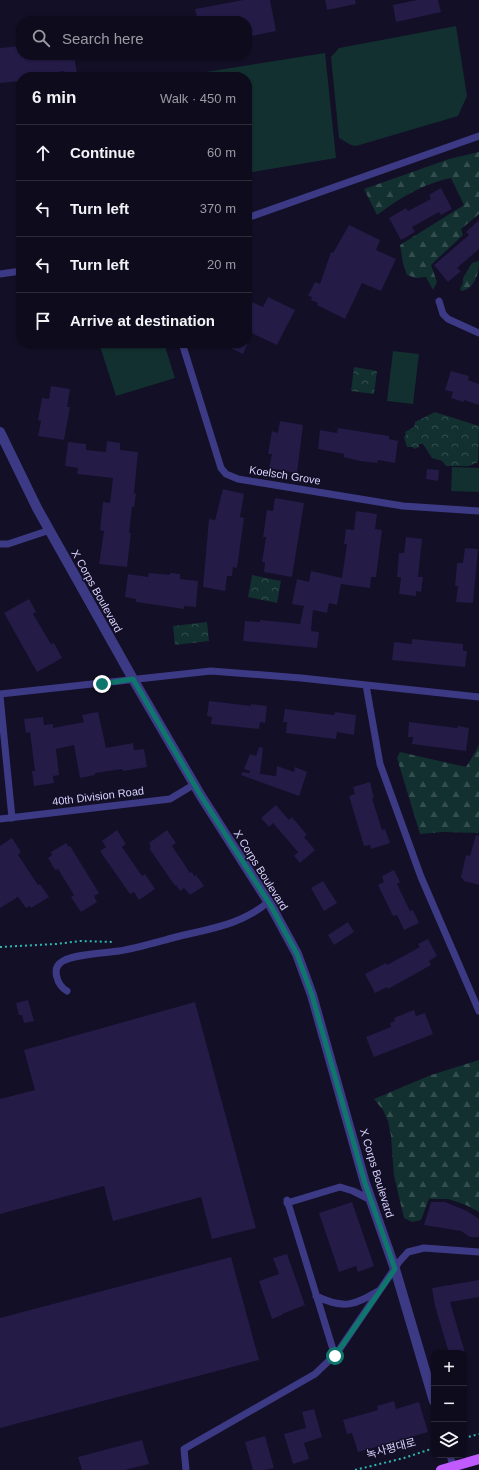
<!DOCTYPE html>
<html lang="en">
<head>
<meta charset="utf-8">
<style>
  :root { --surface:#0e0b1c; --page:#171425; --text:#f1f3f6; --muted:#9b9ba3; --line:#2e2b3b }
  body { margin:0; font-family:Helvetica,"Noto Sans KR",sans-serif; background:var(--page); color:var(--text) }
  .controls { position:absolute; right:12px; bottom:12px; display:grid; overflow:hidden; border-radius:8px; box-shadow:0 1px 3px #0004 }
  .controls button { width:36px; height:36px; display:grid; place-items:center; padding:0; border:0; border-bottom:1px solid var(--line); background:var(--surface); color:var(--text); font:20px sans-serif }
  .stop { position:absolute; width:12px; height:12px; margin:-9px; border:3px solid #0f766e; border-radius:50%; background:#fff }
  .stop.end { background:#0f766e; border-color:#fff; box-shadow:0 1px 4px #0008 }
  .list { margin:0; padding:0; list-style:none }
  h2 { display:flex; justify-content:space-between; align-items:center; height:52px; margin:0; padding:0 16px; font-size:17px }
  h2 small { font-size:13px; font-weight:400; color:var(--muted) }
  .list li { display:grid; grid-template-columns:26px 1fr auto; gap:12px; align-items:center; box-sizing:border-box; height:56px; padding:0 16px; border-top:1px solid var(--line) }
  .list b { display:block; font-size:15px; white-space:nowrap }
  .list em { font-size:13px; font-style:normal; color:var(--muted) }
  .icon { flex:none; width:22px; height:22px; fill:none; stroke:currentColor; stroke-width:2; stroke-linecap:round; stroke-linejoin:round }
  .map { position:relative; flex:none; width:479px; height:1470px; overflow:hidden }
  .search { position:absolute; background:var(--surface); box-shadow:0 1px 3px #0004; left:16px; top:16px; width:236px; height:44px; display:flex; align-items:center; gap:10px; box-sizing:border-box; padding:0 14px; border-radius:16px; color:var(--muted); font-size:15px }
  .panel { position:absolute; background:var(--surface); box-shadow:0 1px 3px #0004; left:16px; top:72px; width:236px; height:276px; border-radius:16px }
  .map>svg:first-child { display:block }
</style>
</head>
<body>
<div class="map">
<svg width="479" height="1470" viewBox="0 0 479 1470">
  <defs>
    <pattern id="forest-firs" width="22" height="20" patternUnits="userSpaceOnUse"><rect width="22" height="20" fill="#12302f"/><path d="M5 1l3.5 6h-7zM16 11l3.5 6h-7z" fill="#344d4e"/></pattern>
    <pattern id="park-crowns" width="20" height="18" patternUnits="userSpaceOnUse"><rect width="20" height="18" fill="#12302f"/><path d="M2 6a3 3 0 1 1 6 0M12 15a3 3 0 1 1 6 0" fill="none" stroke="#344d4e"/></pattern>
  </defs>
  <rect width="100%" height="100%" fill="#130f26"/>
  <path fill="url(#forest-firs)" d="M479 152V214L461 229 463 235 431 265 437 282 433 290 426 277 416 278 407 275 403 263 400 245 464 205 451 178C420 185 402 197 377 215L364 189 449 159Z
    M479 261C479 273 475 288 462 291L460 289 463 283V278L472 263Z
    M479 744V829L478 833 442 832 420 834 397 758 400 752 466 767 476 751Z
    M479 1060V1212L466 1205 448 1199H429L421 1220 412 1222 404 1218 394 1176 391 1136 388 1121 383 1110 374 1099 431 1075Z"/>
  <path fill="url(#park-crowns)" d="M354 367 377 371 374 394 351 391Z
    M435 412 479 426 478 462 469 466H446L442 461 432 458 423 444H419V447L414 449 413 447H407L404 437 406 435 405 432 414 427 415 422Z
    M252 575 281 581 277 603 248 597Z
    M207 622 209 641 175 645 173 626Z"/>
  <path fill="#12302f" d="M456 26 467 96 458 116 356 146 351 145 339 138 331 57 339 48Z
    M325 53 336 158 247 173V77H174Z
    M99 343H164L175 378 116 396Z
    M393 351 419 354 413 404 387 401Z
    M452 467 479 468V492L451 491Z"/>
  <path fill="#241b47" d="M243 0H270L276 31 247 37V21H198L195 9Z
    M325 0H355L356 4 327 10Z
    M417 0H438L441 12 396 22 393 5Z
    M21 46V55L74 56 77 73 65 75 64 71 35 76V77H21V81L0 83V48Z
    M441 188 452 209 441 215 439 212 412 227 415 232 401 240 389 218 406 208 408 211 431 199 429 195Z
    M479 220V249L457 268 461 271 448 282 434 265 469 235 466 232Z
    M349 225 380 240 376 250 396 259 381 291 362 283 345 319 317 305 318 303 311 300 312 297 308 296 315 282 320 284 331 252 333 253Z
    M268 297 295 310 277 345 247 331V300L263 307Z
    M220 343H248L243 354Z
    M451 371 469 376 468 380 479 384V405L464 400V402L451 398 453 392 445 390Z
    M51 386 70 389 67 407H70L64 440 38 436 41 421 38 420 42 398 49 399Z
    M280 421 303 425 297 473 269 468 272 454H268L272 431 278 433Z
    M338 428 389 436V439L398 441 395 463 378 460 377 463 360 461 344 457V454L318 449 320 430 337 433Z
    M107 441 120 443V450L138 452 134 493 136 494 134 507H132L129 533H131L127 567 99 564 104 531 100 530 103 502 110 503 113 478 77 474 78 468 65 466 68 442 86 444V450L106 452Z
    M427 469 439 470 438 481 426 479Z
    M223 489 244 494 240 517 244 518 237 568 233 567 232 576H227L225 591 203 587 209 519 215 520Z
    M275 498 304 503 292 577 264 572 265 562H262L266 537H263L267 510 273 511Z
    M356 511 377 514 375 529 382 530 376 577H371L370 588 341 584 347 544H344L346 529 354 530Z
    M406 537 422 539 418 577H423L421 592 416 591V596L399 594 401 577H397L399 553H404Z
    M465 548 478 549 473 603 456 602 458 586H455L457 563H463Z
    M311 571 342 578 337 605 329 603 327 613 313 610 311 631 319 632 317 648 243 641 245 621 260 622V620L300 624 304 606 292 604 297 579 309 582Z
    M149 573 170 575V573L180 574V579L198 581 196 607 184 606V609L136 602V599L125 597 128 574 148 577Z
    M29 599 36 612 33 614 51 644 54 643 62 658 37 672 4 613Z
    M412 639 463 644V651H467L465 667 392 660 394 642 412 644Z
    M209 701 251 706V704L267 706 265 723 260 722 259 729 211 724 212 717 207 716Z
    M285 709 334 715 335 712 356 715 354 735 337 732 336 739 286 733 287 722H283Z
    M98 712 106 748 133 743 134 750 144 749 147 767 123 771 122 769 95 773V775L80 778 74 745 56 749 59 775 53 776 54 783 34 786 32 771H35L30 732 26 733 24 719 43 717 44 725 53 724V728L84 722 82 715Z
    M409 722 457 728 458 726 469 728 466 751 412 744 413 737H408Z
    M259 747 263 748 260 774 276 776 277 766 294 772 295 767 307 772 299 796 241 775 242 772 250 773V771L244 769 250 754 256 756Z
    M370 782 374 798H372L382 830 385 829 390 843 371 849 370 845 364 846 349 796 355 794 353 787Z
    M276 805 289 820 292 817 307 835 304 837 315 850 300 863 294 856 298 852 273 823 269 827 261 818Z
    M117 830 126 844 122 847 142 876 145 874 155 889 139 900 134 892 130 894 100 851 106 847 102 841Z
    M167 830 176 843 172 846 190 873 192 872 194 876 196 875 204 886 190 895 184 888 180 891 176 885 175 886 149 848 151 847 149 843Z
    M476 835 479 836V885L464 881 461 877 466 855 470 856Z
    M12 838 21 852 18 855 38 885 40 884 49 897 31 908 30 906 26 908 18 897 0 908V846Z
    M66 843 69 847 70 846 99 893 94 896 97 902 81 912 71 897 74 895 58 869 55 870 48 858 52 855 51 852Z
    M394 870 400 882 397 884 410 911 413 910 419 923 404 930 397 915 393 916 378 885 384 882 382 876Z
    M323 881 337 903 324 911 311 888Z
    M348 922 354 932 334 945 328 935Z
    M428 939 437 956 429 961 431 965 388 989 387 987 375 993 365 974 386 963 387 965 420 947 418 944Z
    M28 1000 34 1021 24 1023 22 1015H19L16 1003Z
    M195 1002 256 1228 212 1239 201 1197 113 1221 104 1186 0 1214V1099L35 1090 24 1050Z
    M414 1010 416 1016 425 1013 433 1034 374 1057 366 1037 391 1027 390 1023 395 1021 394 1018Z
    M352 1202 374 1266 358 1272 356 1266 339 1272 319 1213Z
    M431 1202H445L467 1211 479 1219V1237H470L461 1231 424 1225Z
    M287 1254 305 1305 282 1314V1315L272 1319 259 1281 279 1274 273 1258Z
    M231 1257 259 1360 0 1428V1318Z
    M479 1280V1297L450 1302 465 1353H449L435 1306 432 1288Z
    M394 1401 396 1409 419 1402 428 1432 358 1452 352 1433 347 1434 343 1420 378 1410 377 1406Z
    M314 1409 322 1437 304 1443 309 1459 293 1464 284 1434 306 1428 302 1412Z
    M265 1436 274 1468 265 1470H253L245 1442Z
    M142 1440 149 1464 125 1470H82L78 1457Z"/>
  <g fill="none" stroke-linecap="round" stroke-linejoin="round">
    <path stroke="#2fb8b0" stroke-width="2" stroke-dasharray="2 3" stroke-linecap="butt" d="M0 947 56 944 80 941 114 942
      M464 1438 479 1434
      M355 1470 404 1458 434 1448"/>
    <path stroke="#3d3a85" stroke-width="7" d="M247 218 479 136
      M0 274 21 271
      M439 301 443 314 448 319 479 333
      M182 343 221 468 226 474 238 479 403 506 479 511
      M0 544H8L50 530
      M366 685 380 764 421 877 479 1011
      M0 694 211 671 301 678 479 697
      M0 696 12 818
      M0 819 170 799 195 784
      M67 991C58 986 50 968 63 961 75 954 105 953 119 951 138 948 157 942 176 937 208 929 242 925 268 902
      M287 1200 335 1356
      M287 1203 340 1187 353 1191 371 1200
      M316 1296C345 1310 354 1305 380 1290
      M450 1455 454 1470
      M186 1470 184 1449 315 1374 337 1353 399 1262 408 1252 424 1248 479 1252"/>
    <path stroke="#3d3a85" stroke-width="10" d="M0 432 37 508 133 679 201 796 271 906 297 954 312 995 365 1183 395 1269 434 1401"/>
    <path stroke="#c25bff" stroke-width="10" d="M441 1470 479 1459"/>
  </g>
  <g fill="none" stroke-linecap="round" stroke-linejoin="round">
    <path stroke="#0f766e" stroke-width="5" d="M102 684 133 679 201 796 271 906 297 954 312 995 365 1183 395 1269 335 1356"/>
  </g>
  <g text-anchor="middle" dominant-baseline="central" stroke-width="3" stroke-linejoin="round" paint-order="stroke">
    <g font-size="11" fill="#d9d4ff" stroke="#130f26">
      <text transform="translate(285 475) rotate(9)">Koelsch Grove</text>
      <text transform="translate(97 591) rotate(61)">X Corps Boulevard</text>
      <text transform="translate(98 796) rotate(-7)">40th Division Road</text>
      <text transform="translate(261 870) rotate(58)">X Corps Boulevard</text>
      <text transform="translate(377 1173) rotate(73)">X Corps Boulevard</text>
      <text transform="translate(391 1448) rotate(-15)">녹사평대로</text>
    </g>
  </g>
</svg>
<div class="controls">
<button>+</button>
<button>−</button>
<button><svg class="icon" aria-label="layers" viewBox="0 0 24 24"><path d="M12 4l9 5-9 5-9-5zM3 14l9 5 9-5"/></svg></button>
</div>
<div class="stop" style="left:335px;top:1356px"></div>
<div class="stop end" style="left:102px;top:684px"></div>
<div class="search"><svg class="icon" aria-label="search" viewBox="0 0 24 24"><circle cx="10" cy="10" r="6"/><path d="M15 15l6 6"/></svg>Search here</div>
<section class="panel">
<h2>6 min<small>Walk · 450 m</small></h2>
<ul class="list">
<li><svg class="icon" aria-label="ahead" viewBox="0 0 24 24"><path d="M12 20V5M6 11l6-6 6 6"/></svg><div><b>Continue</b></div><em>60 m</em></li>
<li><svg class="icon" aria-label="left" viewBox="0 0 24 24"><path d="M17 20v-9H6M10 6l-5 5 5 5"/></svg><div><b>Turn left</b></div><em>370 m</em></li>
<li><svg class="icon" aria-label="left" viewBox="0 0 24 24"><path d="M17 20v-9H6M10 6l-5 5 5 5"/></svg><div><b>Turn left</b></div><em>20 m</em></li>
<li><svg class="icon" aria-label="arrive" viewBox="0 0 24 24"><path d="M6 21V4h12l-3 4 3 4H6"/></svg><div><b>Arrive at destination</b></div></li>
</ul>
</section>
</div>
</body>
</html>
